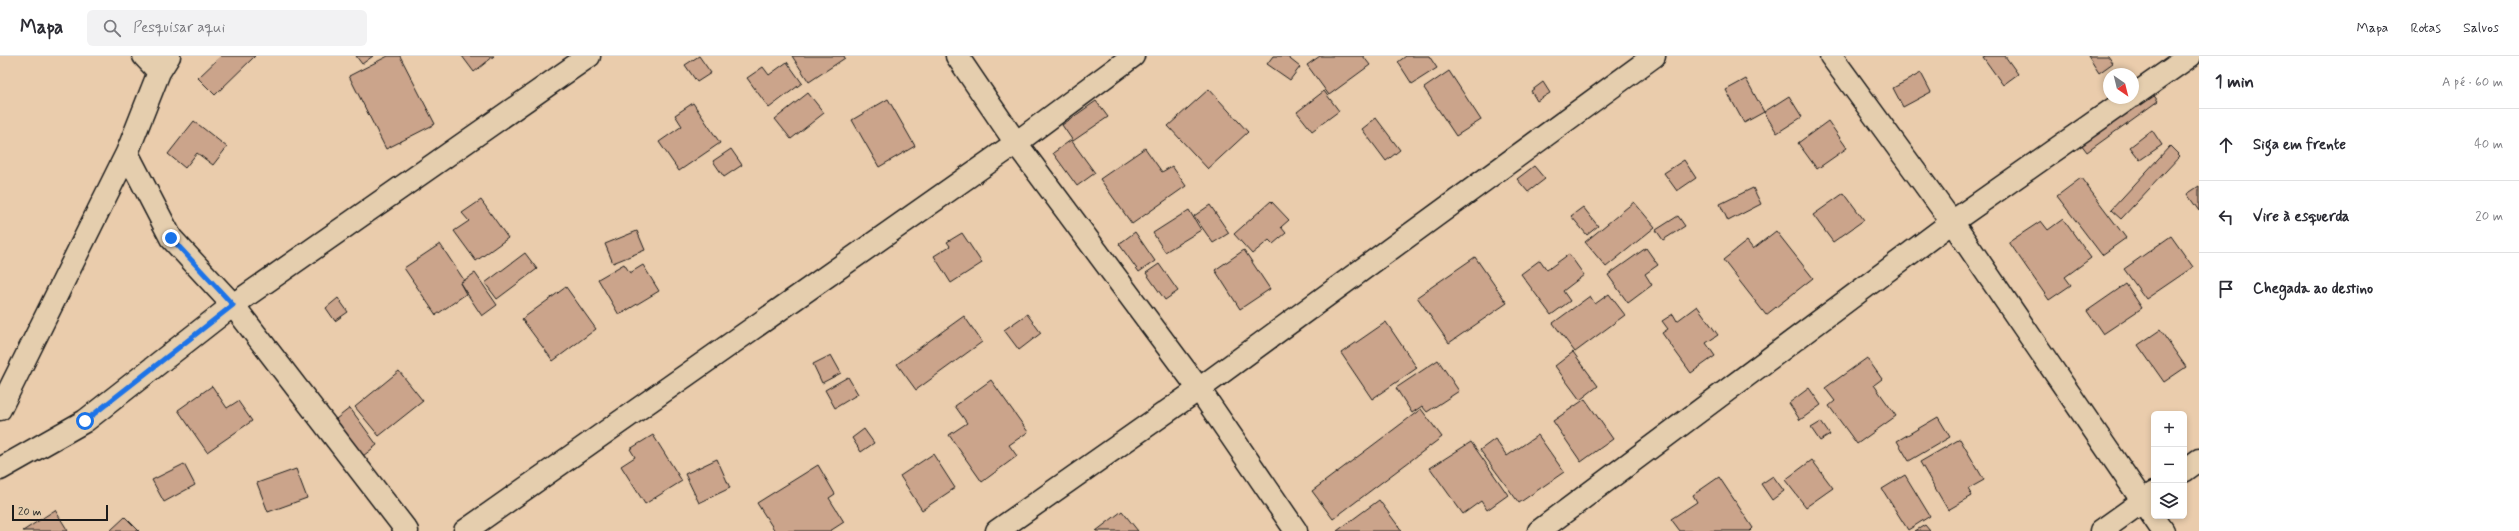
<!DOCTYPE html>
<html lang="pt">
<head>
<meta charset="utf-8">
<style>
  :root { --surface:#fff; --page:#f2f2f3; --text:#2b2b33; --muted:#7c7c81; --line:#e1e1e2 }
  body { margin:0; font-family:Mynerve,sans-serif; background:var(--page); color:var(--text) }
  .controls { position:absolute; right:12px; bottom:12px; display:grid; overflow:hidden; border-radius:6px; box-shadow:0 2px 6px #0003 }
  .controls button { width:36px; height:36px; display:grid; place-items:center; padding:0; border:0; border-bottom:1px solid var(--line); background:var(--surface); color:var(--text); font:20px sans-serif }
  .compass { position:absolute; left:2103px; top:12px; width:36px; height:36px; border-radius:50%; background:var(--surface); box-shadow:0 2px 6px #0003; rotate:145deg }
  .scale { position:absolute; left:12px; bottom:10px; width:96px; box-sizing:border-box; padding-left:4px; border:2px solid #1c1c1c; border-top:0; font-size:11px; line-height:14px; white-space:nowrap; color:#1c1c1c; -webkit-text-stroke:3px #e5ceae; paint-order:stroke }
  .stop { position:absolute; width:12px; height:12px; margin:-9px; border:3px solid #1a73e8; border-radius:50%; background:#fff }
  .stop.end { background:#1a73e8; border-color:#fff; box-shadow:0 1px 4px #0008 }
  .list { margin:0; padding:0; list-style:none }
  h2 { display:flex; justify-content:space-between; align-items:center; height:52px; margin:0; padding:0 16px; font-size:17px }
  h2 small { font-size:13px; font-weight:400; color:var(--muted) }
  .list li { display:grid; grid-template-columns:26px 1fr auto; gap:12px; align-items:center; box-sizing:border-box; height:72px; padding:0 16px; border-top:1px solid var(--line) }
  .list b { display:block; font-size:15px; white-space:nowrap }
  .list em { font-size:13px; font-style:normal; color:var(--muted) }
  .icon { flex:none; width:22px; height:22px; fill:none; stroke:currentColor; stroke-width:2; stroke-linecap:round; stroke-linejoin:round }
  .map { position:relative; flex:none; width:2199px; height:475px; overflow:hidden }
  header { display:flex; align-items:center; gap:24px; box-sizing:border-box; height:56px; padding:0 20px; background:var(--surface); border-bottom:1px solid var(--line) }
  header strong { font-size:19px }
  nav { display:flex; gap:22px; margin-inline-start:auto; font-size:14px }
  .search { width:280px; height:36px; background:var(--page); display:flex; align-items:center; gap:10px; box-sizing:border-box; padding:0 14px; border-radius:6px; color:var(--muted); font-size:15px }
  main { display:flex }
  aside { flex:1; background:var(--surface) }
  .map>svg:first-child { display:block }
</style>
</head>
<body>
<header>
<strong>Mapa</strong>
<div class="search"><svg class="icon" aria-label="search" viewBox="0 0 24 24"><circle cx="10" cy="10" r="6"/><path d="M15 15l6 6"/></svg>Pesquisar aqui</div>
<nav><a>Mapa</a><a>Rotas</a><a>Salvos</a></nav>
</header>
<main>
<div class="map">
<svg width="2199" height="475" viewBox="0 0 2199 475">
  <rect width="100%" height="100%" fill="#eaccac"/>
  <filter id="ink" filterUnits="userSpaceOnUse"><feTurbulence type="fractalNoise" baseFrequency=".025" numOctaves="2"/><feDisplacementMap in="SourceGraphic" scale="8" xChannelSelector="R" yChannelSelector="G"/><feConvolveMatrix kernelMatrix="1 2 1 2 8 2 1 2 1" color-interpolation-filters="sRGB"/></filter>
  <g filter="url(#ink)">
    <path fill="#cba48b" stroke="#1c1c1c" d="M221 0H255L215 39 198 22Z
      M356 0H373L362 8Z
      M388 0H400L435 68 386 93 349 20Z
      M462 0H494L474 16Z
      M699 0 711 17 697 26 685 9Z
      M792 0H844L845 2 809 26Z
      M1273 0H1286L1300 11 1290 24 1267 8Z
      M1320 0H1363L1370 9 1329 39 1307 9Z
      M1406 0H1429L1437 12 1412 28 1398 6Z
      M1986 0H2005L2018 18 2003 29 1983 1Z
      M2088 0H2108L2113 7 2099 17Z
      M787 6 802 27 769 52 747 22 763 11 769 19Z
      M1449 15 1481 64 1456 80 1424 32Z
      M1921 17 1931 36 1903 51 1893 32Z
      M1746 23 1764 56 1744 67 1726 34Z
      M1543 26 1550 37 1537 45 1531 35Z
      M1209 33 1248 76 1208 113 1168 70Z
      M1324 35 1339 55 1312 75 1297 56Z
      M808 37 824 57 791 83 775 63Z
      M2152 37 2158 45 2087 96 2081 88Z
      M1789 40 1802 61 1777 77 1764 56Z
      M888 43 915 90 879 111 852 64Z
      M1096 45 1108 61 1073 85 1062 69Z
      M693 47 720 87 679 115 659 86 682 70 675 59Z
      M1376 62 1400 94 1386 105 1362 73Z
      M194 65 227 91 213 109 197 97 185 112 168 98Z
      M1828 65 1847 92 1817 113 1798 87Z
      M2152 74 2162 89 2140 104 2130 91Z
      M1071 84 1095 117 1077 130 1053 97Z
      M2170 90 2180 100 2121 163 2111 154Z
      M1145 92 1162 116 1172 110 1186 130 1132 168 1100 123Z
      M731 93 742 109 724 121 713 105Z
      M1684 104 1696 122 1677 135 1664 117Z
      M1534 110 1545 123 1528 136 1517 123Z
      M2081 122 2126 182 2102 199 2057 140Z
      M2199 130V155L2187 138Z
      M1753 132 1761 148 1728 165 1720 148Z
      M1844 137 1864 164 1833 186 1813 159Z
      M481 144 508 182 476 205 454 175 469 165 462 157Z
      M1271 145 1289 164 1281 171 1286 177 1273 188 1269 184 1252 198 1234 178Z
      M1634 146 1655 171 1606 211 1585 186Z
      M1210 149 1229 177 1213 187 1194 160Z
      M1583 151 1598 170 1587 179 1571 160Z
      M1189 154 1201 174 1165 196 1153 177Z
      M1678 160 1685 170 1663 184 1656 174Z
      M2063 163 2091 202 2065 221 2071 229 2049 244 2009 186 2041 165 2048 174Z
      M637 175 645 194 613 207 605 188Z
      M1776 175 1813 222 1766 259 1723 204 1747 185 1753 193Z
      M1135 176 1155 205 1139 216 1119 188Z
      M962 177 982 207 951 227 934 200 950 190 947 186Z
      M2171 180 2193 211 2146 243 2124 213Z
      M440 188 464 224 460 227 466 238 436 259 404 212Z
      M1646 192 1658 209 1645 218 1652 229 1628 247 1608 219Z
      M1244 194 1270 233 1240 253 1215 214Z
      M525 197 537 213 497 243 485 227Z
      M1569 198 1584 219 1563 235 1570 245 1551 259 1521 218 1540 204 1547 214Z
      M1475 201 1507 247 1449 287 1417 241Z
      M624 208 630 217 643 209 659 235 619 259 598 223Z
      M1159 208 1178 235 1165 244 1146 217Z
      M475 217 497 249 482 260 460 227Z
      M2126 228 2142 252 2103 278 2087 255Z
      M566 231 596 273 553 305 522 263Z
      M1609 238 1625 259 1575 296 1553 267 1590 240 1595 248Z
      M338 242 348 256 335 265 326 252Z
      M1697 250 1718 279 1706 287 1715 300 1691 317 1662 277 1668 273 1662 265 1673 258 1677 265Z
      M1027 258 1041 277 1019 294 1004 274Z
      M964 260 982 286 916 334 897 308Z
      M1386 266 1417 312 1372 343 1341 297Z
      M2160 274 2186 311 2164 326 2138 289Z
      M1573 296 1598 330 1580 344 1555 310Z
      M831 299 841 317 822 327 813 308Z
      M1867 302 1882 323 1874 329 1896 360 1857 388 1829 350 1835 345 1825 332Z
      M1438 304 1459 335 1427 356 1422 350 1412 357 1396 332Z
      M399 315 423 345 379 380 355 351Z
      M848 321 858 338 835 352 825 334Z
      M991 324 1028 376 1009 389 1017 400 982 426 949 379 967 367 955 350Z
      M212 330 227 352 238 345 252 365 207 396 178 354Z
      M1809 332 1821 349 1800 364 1789 347Z
      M1585 343 1613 383 1581 406 1553 365Z
      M350 352 377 389 363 400 336 363Z
      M1421 353 1442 381 1333 463 1312 435Z
      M1938 361 1950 381 1909 405 1897 385Z
      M1821 366 1830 379 1820 385 1811 372Z
      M864 373 874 387 861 396 852 382Z
      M653 379 682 425 645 448 621 410 635 401 630 393Z
      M1538 379 1564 416 1519 447 1480 394 1495 383 1507 400Z
      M1960 383 1984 424 1968 433 1972 440 1948 454 1920 406Z
      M1471 386 1508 439 1487 454 1481 445 1463 458 1430 412Z
      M933 398 955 432 922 454 900 420Z
      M717 403 730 432 699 447 685 418Z
      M1812 404 1833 432 1806 451 1785 424Z
      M184 408 195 429 164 446 152 424Z
      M818 409 835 438 829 442 844 466 830 475H775L757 447Z
      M296 413 307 442 268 456 257 427Z
      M1905 419 1930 460 1908 474 1882 433Z
      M1773 420 1784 435 1772 444 1761 428Z
      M1719 421 1753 472 1750 475H1680L1671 463 1697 446 1693 439Z
      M1379 444 1402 475H1337Z
      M55 454 68 475H23Z
      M1122 455 1138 475H1096Z
      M125 461 139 475H112L111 474Z
      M1925 469 1930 475H1915Z"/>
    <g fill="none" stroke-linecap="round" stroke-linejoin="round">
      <g stroke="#1c1c1c" stroke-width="25">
        <path id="minor" d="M144 0 159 16
          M957 0 1016 87 1199 333 1296 475
          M1831 0 1952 166 2163 475
          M2133 40 2190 0
          M127 97 171 182 233 249 407 475
          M0 353 127 97 159 16 169 0
          M0 413 85 365 233 249 589 0
          M2184 415 2199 404
          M465 475 1016 87 1133 0
          M997 475 1199 333 1654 0
          M1539 475 1952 166 2129 42
          M2101 475 2154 437"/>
      </g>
      <use href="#minor" stroke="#e5ceae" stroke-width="22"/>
    </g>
  </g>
  <g fill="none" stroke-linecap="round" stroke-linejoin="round" filter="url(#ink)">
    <path stroke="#1a73e8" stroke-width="5" d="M85 365 233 249 171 182"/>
  </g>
</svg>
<div class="controls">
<button>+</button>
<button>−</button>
<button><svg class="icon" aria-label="layers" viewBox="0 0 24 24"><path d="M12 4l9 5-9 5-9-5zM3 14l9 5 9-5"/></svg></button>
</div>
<svg class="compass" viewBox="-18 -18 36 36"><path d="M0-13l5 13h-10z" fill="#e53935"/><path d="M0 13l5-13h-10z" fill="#7c7c81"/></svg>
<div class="scale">20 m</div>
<div class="stop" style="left:85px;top:365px"></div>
<div class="stop end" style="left:171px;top:182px"></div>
</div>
<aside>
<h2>1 min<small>A pé · 60 m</small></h2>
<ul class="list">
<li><svg class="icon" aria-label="ahead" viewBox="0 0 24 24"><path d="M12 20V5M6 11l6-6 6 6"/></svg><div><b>Siga em frente</b></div><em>40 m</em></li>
<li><svg class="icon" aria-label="left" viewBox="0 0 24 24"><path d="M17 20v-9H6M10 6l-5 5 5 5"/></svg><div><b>Vire à esquerda</b></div><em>20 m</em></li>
<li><svg class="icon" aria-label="arrive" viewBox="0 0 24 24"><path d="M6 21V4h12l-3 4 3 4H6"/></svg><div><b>Chegada ao destino</b></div></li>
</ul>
</aside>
</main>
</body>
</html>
